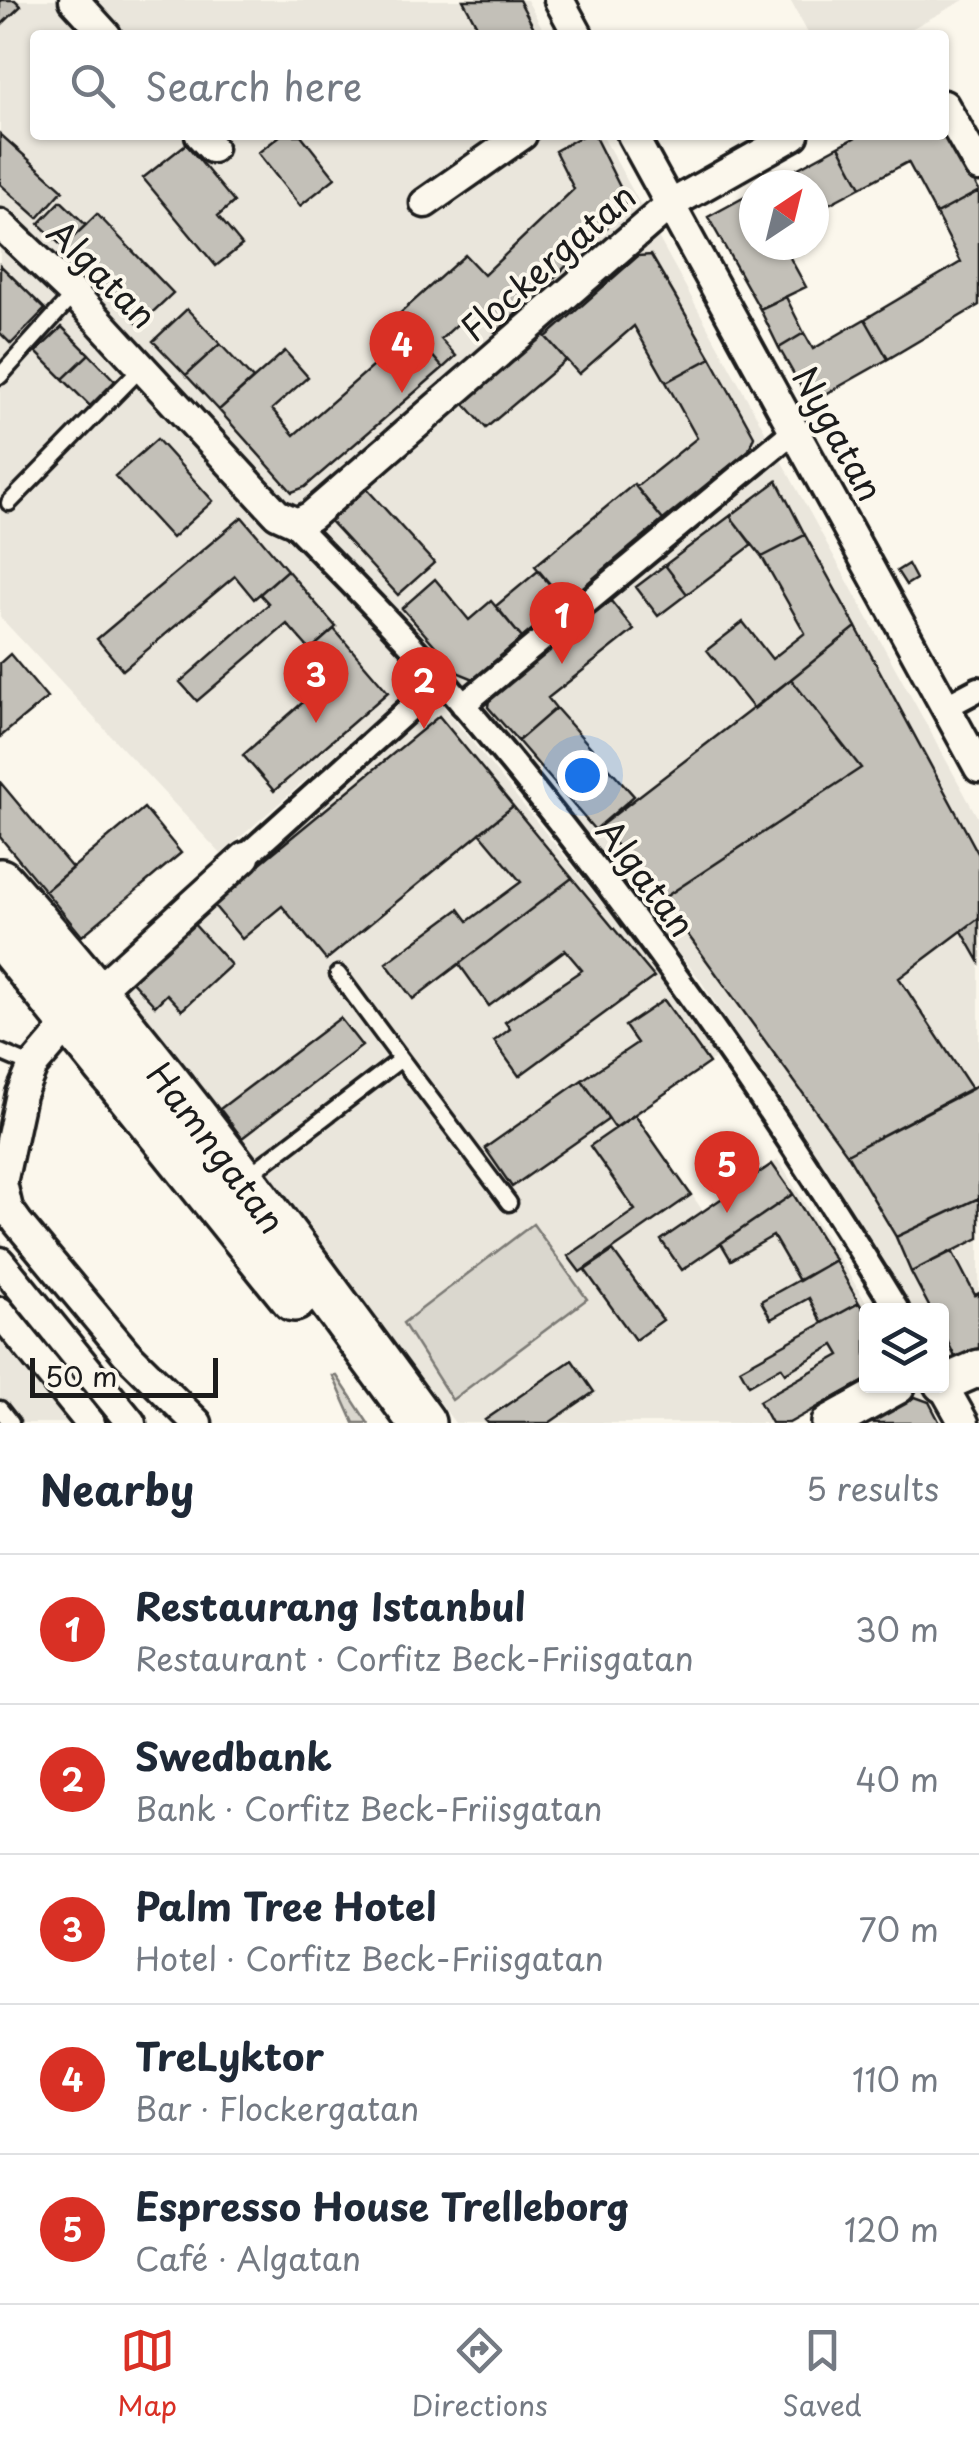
<!DOCTYPE html>
<html lang="en">
<head>
<meta charset="utf-8">
<style>
  :root { --surface:#fff; --page:#f6f6f7; --text:#1f2937; --muted:#747a83; --line:#e0e1e3; --accent:#d93025 }
  body { margin:0; font-family:"Playpen Sans",sans-serif; background:var(--page); color:var(--text) }
  .controls { position:absolute; right:30px; bottom:30px; display:grid; overflow:hidden; border-radius:10px; box-shadow:0 2px 8px #0004 }
  .controls button { width:90px; height:90px; display:grid; place-items:center; padding:0; border:0; border-bottom:2px solid var(--line); background:var(--surface); color:var(--text); font:50px sans-serif }
  .compass { position:absolute; left:739px; top:170px; width:90px; height:90px; border-radius:50%; background:var(--surface); box-shadow:0 2px 8px #0004; rotate:35deg }
  .scale { position:absolute; left:30px; bottom:25px; width:188px; box-sizing:border-box; padding-left:10px; border:5px solid #1c1c1c; border-top:0; font-size:28px; line-height:35px; white-space:nowrap; color:#1c1c1c; -webkit-text-stroke:8px #fbf7ec; paint-order:stroke }
  .you { position:absolute; left:582px; top:775px; width:35px; height:35px; margin:-25px; border:8px solid #fff; border-radius:50%; background:#1a73e8; box-shadow:0 0 0 15px #1a73e833 }
  .badge { display:grid; place-items:center; width:65px; height:65px; border-radius:50%; background:var(--accent); color:#fff; font-size:32px; font-weight:700 }
  .pin { position:absolute; translate:-50% -82px; filter:drop-shadow(0 2px 5px #0008) }
  .pin::after { content:''; position:absolute; top:52px; width:35px; height:30px; background:inherit; clip-path:polygon(0 0,100% 0,50% 100%) }
  .list { margin:0; padding:0; list-style:none }
  h2 { display:flex; justify-content:space-between; align-items:center; height:130px; margin:0; padding:0 40px; font-size:42px }
  h2 small { font-size:32px; font-weight:400; color:var(--muted) }
  .list li { display:grid; grid-template-columns:65px 1fr auto; gap:30px; align-items:center; box-sizing:border-box; height:150px; padding:0 40px; border-top:2px solid var(--line) }
  .list b { display:block; font-size:38px; white-space:nowrap }
  .list p { margin:0; font-size:32px; white-space:nowrap; color:var(--muted) }
  .list em { font-size:32px; font-style:normal; color:var(--muted) }
  .icon { flex:none; width:55px; height:55px; fill:none; stroke:currentColor; stroke-width:2; stroke-linecap:round; stroke-linejoin:round }
  .map { position:relative; flex:none; width:979px; height:1423px; overflow:hidden }
  .search { position:absolute; background:var(--surface); box-shadow:0 2px 8px #0004; left:30px; right:30px; top:30px; height:110px; display:flex; align-items:center; gap:25px; box-sizing:border-box; padding:0 35px; border-radius:10px; color:var(--muted); font-size:38px }
  .sheet { height:880px; background:var(--surface) }
  nav { display:flex; justify-content:space-around; align-items:center; box-sizing:border-box; height:140px; border-top:2px solid var(--line); background:var(--surface); font-size:28px; color:var(--muted) }
  nav a { display:grid; justify-items:center; gap:5px }
  nav .on { color:var(--accent) }
  .map>svg:first-child { display:block }
</style>
</head>
<body>
<div class="map">
<svg width="979" height="1423" viewBox="0 0 979 1423">
  <rect width="100%" height="100%" fill="#fbf7ec"/>
  <filter id="ink" filterUnits="userSpaceOnUse"><feTurbulence type="fractalNoise" baseFrequency=".01" numOctaves="2"/><feDisplacementMap in="SourceGraphic" scale="20" xChannelSelector="R" yChannelSelector="G"/><feConvolveMatrix kernelMatrix="1 2 1 2 8 2 1 2 1" color-interpolation-filters="sRGB"/></filter>
  <g filter="url(#ink)">
    <path fill="#eae6dc" d="M0 0H527L546 35H35V135H602L979 820V1354L948 1368 942 1358V1310H911L699 978 439 664 221 854 0 617Z
      M790 0H964L900 35H809Z
      M439 701 676 994 715 1058 637 1116 703 1211 778 1160 871 1310H866V1385L781 1423H455L244 1140 115 983Z
      M0 1239 150 1423H0Z"/>
    <path fill="#dad7ce" stroke="#7b7a75" stroke-width="2.5" d="M533 1224 587 1299 452 1400 403 1323Z
      M333 1376H337L368 1423H354Z"/>
    <path fill="#c3c0b8" stroke="#1c1c1c" stroke-width="2.5" d="M0 0H15L21 6 0 26Z
      M463 0H519L535 30 526 35H482Z
      M944 122 979 191 936 214 908 162 861 187 839 146 860 135H944Z
      M0 134 63 190 38 218 0 184Z
      M281 135H301L335 178 300 206 258 153Z
      M584 135H594L627 201 619 216 496 333 474 309 441 339 456 356 443 368 397 316 465 255 484 275 574 189 555 151Z
      M186 144 234 202 218 216 242 245 216 266 143 178Z
      M839 146 861 187 814 212V185H767Z
      M979 191V305L888 359 865 319 961 262 936 214Z
      M754 192V245H783L806 287 760 309 708 217Z
      M61 201 86 225 63 247 39 224Z
      M97 214 173 293 139 325 63 247Z
      M651 255 711 358 666 382 634 326 579 374 546 337 638 256Z
      M0 265 45 309 11 344 0 333Z
      M786 297 804 333 779 348 760 309Z
      M187 309 220 344 186 375 153 341Z
      M865 319 888 359 817 399H808L779 348 804 333 813 349Z
      M62 327 89 354 63 379 36 352Z
      M412 332 443 368 305 487 292 492 219 410 285 351 308 377 272 409 294 435Z
      M543 334 566 360 486 428 463 402Z
      M220 344 253 379 219 410 186 375Z
      M89 354 115 381 90 406 63 379Z
      M711 358 754 436 749 450 663 520 636 487 697 438 666 382Z
      M157 439 213 501 172 538 115 476Z
      M777 481 805 535 762 557 730 516Z
      M634 484 663 520 565 602 535 566Z
      M366 488 434 563 398 595 330 521Z
      M730 516 752 545 687 594 665 565Z
      M242 517 287 570 254 599 235 576 123 670 97 639Z
      M805 535 856 627 754 709 707 650 743 622 772 659 805 633 762 557Z
      M908 564 916 579 906 585 897 571Z
      M665 565 687 594 658 616 636 587Z
      M287 570 336 627 310 650 287 624 197 701 180 682 269 604 260 594Z
      M538 571 565 602 522 638 496 606Z
      M435 579 469 620 491 601 522 638 474 679 459 673 402 608Z
      M611 601 634 630 548 698 556 708 518 741 488 707 489 699Z
      M856 627 979 855V918L899 978 972 1089 847 1154 662 899 861 768 791 679Z
      M334 629 388 692 274 791 243 755 333 676 310 650Z
      M10 654 47 698 0 737V663Z
      M791 679 861 768 662 899 600 826Z
      M556 708 634 796 595 830 518 741Z
      M439 716 513 806 326 960 282 906 242 939 212 903Z
      M0 782 72 868 45 891 0 837Z
      M513 806 572 878 413 999 386 963 459 909 468 921 521 882 480 833Z
      M144 808 181 853 82 936 45 891Z
      M572 878 654 977 519 1076 494 1041 510 1029 505 1022 582 970 565 950 489 1006 459 964Z
      M979 918V961L962 931Z
      M192 922 231 965 182 1010 167 994 155 1006 129 978Z
      M664 1000 709 1063 615 1128 582 1080 637 1043 625 1026Z
      M340 1018 362 1046 242 1138 220 1109Z
      M582 1080 609 1119 512 1187 485 1148Z
      M979 1084V1198L896 1237 847 1154Z
      M635 1115 691 1195 580 1272 568 1256 635 1210 590 1146Z
      M772 1164 793 1194 682 1270 661 1240Z
      M793 1194 835 1260 799 1281 773 1236 731 1260 721 1243Z
      M979 1198V1238L911 1272 896 1237Z
      M613 1251 663 1320 635 1340 585 1270Z
      M952 1251 975 1295 979 1293V1348L956 1359 942 1330V1310H931L911 1272Z
      M835 1260 859 1303 822 1323 809 1298 771 1319 761 1301Z
      M859 1303 866 1314V1380L789 1423H771L759 1401 840 1355 834 1345 785 1373 781 1367 749 1385 740 1369Z
      M572 1360 594 1392 549 1423H488L485 1420Z
      M915 1397 929 1402 940 1423H867Z"/>
    <g fill="none" stroke-linecap="round" stroke-linejoin="round">
      <g stroke="#1c1c1c" stroke-width="21">
        <path id="service" d="M0 376 74 294
          M9 503 142 367
          M338 974 401 1059
          M0 1052 33 1066
          M245 1178 401 1059 509 1203
          M0 1409 11 1423"/>
      </g>
      <g stroke="#1c1c1c" stroke-width="30">
        <path id="pedestrian" d="M292 522C343 575 396 627 444 682 613 878 763 1090 897 1310
          M463 705 796 429
          M947 706 979 689
          M245 857 441 680"/>
      </g>
      <g stroke="#1c1c1c" stroke-width="35">
        <path id="minor" d="M74 0 106 35
          M559 0 578 35
          M944 105 979 167
          M200 135 212 148
          M632 135 979 768
          M425 203 522 135
          M0 224 74 294 277 514 297 523 311 516 668 206 794 135
          M0 1262 131 1423
          M0 1312 90 1423
          M942 1384 964 1423
          M197 1423 126 1353 18 1223 8 1209 2 1183 21 1094 33 1066 97 991 245 857"/>
      </g>
      <g stroke="#1c1c1c" stroke-width="42">
        <path id="tertiary" d="M942 1384 979 1368
          M830 1423 897 1386"/>
      </g>
      <g stroke="#1c1c1c" stroke-width="52">
        <path id="primary" d="M0 882C152 1054 287 1238 422 1423
          M0 933 294 1298"/>
      </g>
      <use href="#service" stroke="#fbf7ec" stroke-width="14"/>
      <use href="#pedestrian" stroke="#fbf7ec" stroke-width="22"/>
      <use href="#minor" stroke="#fbf7ec" stroke-width="28"/>
      <use href="#tertiary" stroke="#fbf7ec" stroke-width="35"/>
      <use href="#primary" stroke="#fbf7ec" stroke-width="45"/>
    </g>
  </g>
  <g text-anchor="middle" dominant-baseline="central" stroke-width="8" stroke-linejoin="round" paint-order="stroke">
    <g font-size="35" fill="#1c1c1c" stroke="#fbf7ec">
      <text transform="translate(547 261) rotate(-41)">Flockergatan</text>
      <text transform="translate(103 273) rotate(45)">Algatan</text>
      <text transform="translate(839 433) rotate(61)">Nygatan</text>
      <text transform="translate(647 877) rotate(53)">Algatan</text>
      <text transform="translate(217 1147) rotate(53)">Hamngatan</text>
    </g>
  </g>
</svg>
<div class="controls">
<button><svg class="icon" aria-label="layers" viewBox="0 0 24 24"><path d="M12 4l9 5-9 5-9-5zM3 14l9 5 9-5"/></svg></button>
</div>
<svg class="compass" viewBox="-18 -18 36 36"><path d="M0-13l5 13h-10z" fill="#e53935"/><path d="M0 13l5-13h-10z" fill="#747a83"/></svg>
<div class="scale">50 m</div>
<div class="you"></div>
<div class="pin badge" style="left:562px;top:664px">1</div>
<div class="pin badge" style="left:424px;top:729px">2</div>
<div class="pin badge" style="left:316px;top:723px">3</div>
<div class="pin badge" style="left:402px;top:393px">4</div>
<div class="pin badge" style="left:727px;top:1213px">5</div>
<div class="search"><svg class="icon" aria-label="search" viewBox="0 0 24 24"><circle cx="10" cy="10" r="6"/><path d="M15 15l6 6"/></svg>Search here</div>
</div>
<section class="sheet">
<h2>Nearby<small>5 results</small></h2>
<ul class="list">
<li><span class="badge">1</span><div><b>Restaurang Istanbul</b><p>Restaurant · Corfitz Beck-Friisgatan</p></div><em>30 m</em></li>
<li><span class="badge">2</span><div><b>Swedbank</b><p>Bank · Corfitz Beck-Friisgatan</p></div><em>40 m</em></li>
<li><span class="badge">3</span><div><b>Palm Tree Hotel</b><p>Hotel · Corfitz Beck-Friisgatan</p></div><em>70 m</em></li>
<li><span class="badge">4</span><div><b>TreLyktor</b><p>Bar · Flockergatan</p></div><em>110 m</em></li>
<li><span class="badge">5</span><div><b>Espresso House Trelleborg</b><p>Café · Algatan</p></div><em>120 m</em></li>
</ul>
</section>
<nav>
<a class="on"><svg class="icon" aria-label="map" viewBox="0 0 24 24"><path d="M3 6l6-2 6 2 6-2v14l-6 2-6-2-6 2zM9 4v14M15 6v14"/></svg>Map</a>
<a><svg class="icon" aria-label="directions" viewBox="0 0 24 24"><path d="M12 3l9 9-9 9-9-9zM9 14v-3h6M13 9l2 2-2 2"/></svg>Directions</a>
<a><svg class="icon" aria-label="saved" viewBox="0 0 24 24"><path d="M7 4h10v16l-5-4-5 4z"/></svg>Saved</a>
</nav>
</body>
</html>
